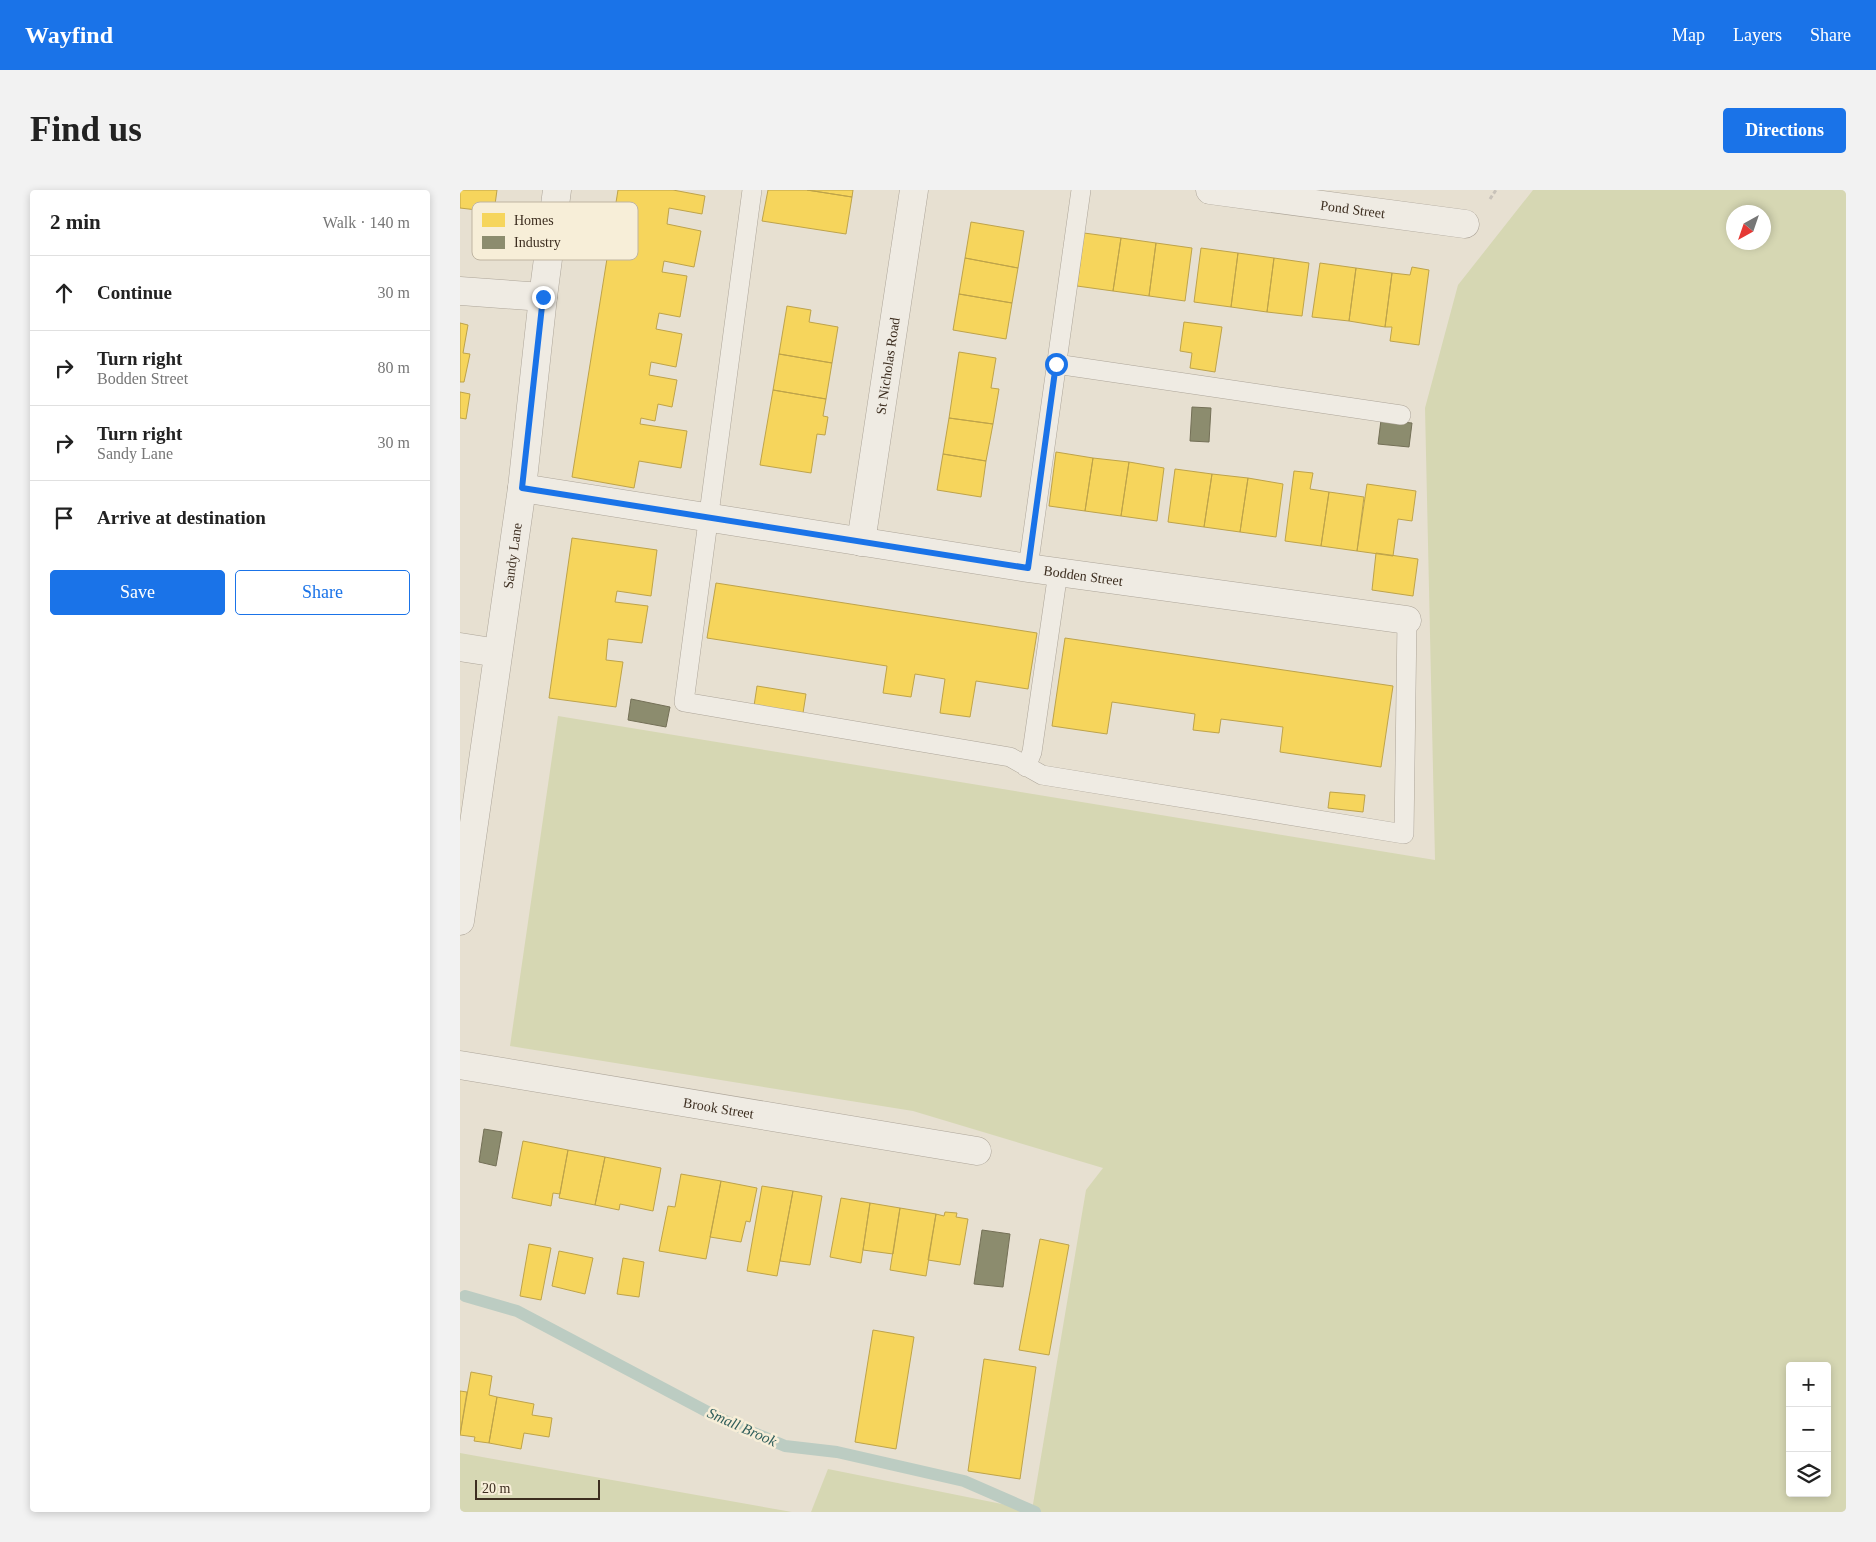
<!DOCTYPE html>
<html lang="en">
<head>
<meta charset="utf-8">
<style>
  :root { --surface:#fff; --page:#f2f2f2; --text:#222; --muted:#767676; --line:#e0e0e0; --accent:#1a73e8 }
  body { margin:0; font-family:"Times New Roman",serif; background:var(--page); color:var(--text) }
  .controls { position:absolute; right:15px; bottom:15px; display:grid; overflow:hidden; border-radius:5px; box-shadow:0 2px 8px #0003 }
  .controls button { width:45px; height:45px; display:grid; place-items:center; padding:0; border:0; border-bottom:1px solid var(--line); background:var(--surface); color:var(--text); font:25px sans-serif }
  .compass { position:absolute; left:1266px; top:15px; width:45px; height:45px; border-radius:50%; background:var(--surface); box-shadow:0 2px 8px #0003; rotate:220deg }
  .scale { position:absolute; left:15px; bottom:12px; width:125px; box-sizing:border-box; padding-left:5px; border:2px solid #3d2e20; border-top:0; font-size:14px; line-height:18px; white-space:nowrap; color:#3d2e20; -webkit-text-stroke:4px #f7eed8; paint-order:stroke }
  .stop { position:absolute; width:15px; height:15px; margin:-11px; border:4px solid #1a73e8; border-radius:50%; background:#fff }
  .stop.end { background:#1a73e8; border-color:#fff; box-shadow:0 1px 5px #0008 }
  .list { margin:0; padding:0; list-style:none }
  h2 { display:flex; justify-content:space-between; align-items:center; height:65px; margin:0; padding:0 20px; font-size:21px }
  h2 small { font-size:16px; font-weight:400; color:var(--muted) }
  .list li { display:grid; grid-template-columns:32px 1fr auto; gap:15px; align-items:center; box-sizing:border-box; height:75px; padding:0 20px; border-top:1px solid var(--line) }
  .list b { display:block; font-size:19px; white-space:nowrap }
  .list p { margin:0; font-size:16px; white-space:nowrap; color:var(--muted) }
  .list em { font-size:16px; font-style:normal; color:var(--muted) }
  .actions { display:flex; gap:10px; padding:15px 20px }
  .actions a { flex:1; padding:11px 0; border:1px solid var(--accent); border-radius:5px; text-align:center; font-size:18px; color:var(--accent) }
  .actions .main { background:var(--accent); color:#fff }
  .icon { flex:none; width:28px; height:28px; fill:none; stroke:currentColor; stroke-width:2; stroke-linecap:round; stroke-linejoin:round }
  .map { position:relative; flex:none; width:1386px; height:1322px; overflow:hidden; border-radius:5px }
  header { display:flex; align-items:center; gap:30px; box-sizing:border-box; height:70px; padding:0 25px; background:var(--accent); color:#fff }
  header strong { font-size:24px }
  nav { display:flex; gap:28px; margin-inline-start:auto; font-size:18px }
  .intro { display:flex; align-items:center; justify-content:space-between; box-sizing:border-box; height:120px; padding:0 30px }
  h1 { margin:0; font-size:35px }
  .button { padding:12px 22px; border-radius:5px; background:var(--accent); color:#fff; font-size:18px; font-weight:700 }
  main { display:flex; gap:30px; padding:0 30px }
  aside { flex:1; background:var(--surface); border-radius:5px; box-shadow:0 2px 8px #0003 }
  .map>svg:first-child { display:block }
</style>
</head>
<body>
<header>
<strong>Wayfind</strong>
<nav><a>Map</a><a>Layers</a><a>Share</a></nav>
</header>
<div class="intro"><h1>Find us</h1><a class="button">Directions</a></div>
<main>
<aside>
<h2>2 min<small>Walk · 140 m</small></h2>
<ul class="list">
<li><svg class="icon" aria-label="ahead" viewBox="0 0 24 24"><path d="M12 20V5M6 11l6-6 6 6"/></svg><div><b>Continue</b></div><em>30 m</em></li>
<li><svg class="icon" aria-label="right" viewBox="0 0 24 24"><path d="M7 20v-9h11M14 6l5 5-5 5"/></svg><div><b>Turn right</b><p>Bodden Street</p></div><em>80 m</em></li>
<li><svg class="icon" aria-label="right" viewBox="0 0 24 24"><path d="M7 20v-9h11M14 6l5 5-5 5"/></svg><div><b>Turn right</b><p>Sandy Lane</p></div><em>30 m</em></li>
<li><svg class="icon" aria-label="arrive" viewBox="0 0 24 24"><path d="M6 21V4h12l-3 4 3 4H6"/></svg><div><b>Arrive at destination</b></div></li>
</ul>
<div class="actions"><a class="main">Save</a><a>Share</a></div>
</aside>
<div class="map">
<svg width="1386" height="1322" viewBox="0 0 1386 1322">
  <rect width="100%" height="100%" fill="#e7e0d1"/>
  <path fill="#d6d7b3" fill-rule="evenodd" d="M1073 0H1386V1322H351L368 1279 572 1320 626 1000 643 978 453 921 50 856 98 526 975 670 965 218 998 95ZM1274 22H1304V52H1274ZM1330 1176H1367V1303H1330Z
    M0 1263 332 1322H0Z"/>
  <path fill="#f6d55c" stroke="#bea34a" d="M0 0H37L34 22 0 18Z
    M158 0H213L245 6 242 24 209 18 207 34 241 41 234 77 204 71 202 82 227 86 220 127 199 123 196 139 222 144 216 177 191 172 189 185 217 190 212 217 198 214 195 231 181 228 180 234 227 241 221 278 179 271 174 298 112 287Z
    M308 0H347L392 7 386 44 302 31Z
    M347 0H393L392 7Z
    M511 32 564 41 558 78 505 68Z
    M624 43 661 48 653 101 617 96Z
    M661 48 696 53 689 106 653 101Z
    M696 53 732 58 725 111 689 106Z
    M741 58 778 63 771 117 734 112Z
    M778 63 814 68 807 122 771 117Z
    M505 68 558 78 552 113 499 104Z
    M814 68 849 73 842 126 807 122Z
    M860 73 896 78 889 131 852 127Z
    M952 77 969 80 959 155 930 151 932 137H925L932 83 950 85Z
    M896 78 932 83 925 137 889 131Z
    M499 104 552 113 546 149 493 140Z
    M327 116 351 120 349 132 378 137 372 173 319 164Z
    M724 132 762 137 755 182 730 178 732 163 720 161Z
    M0 133 8 135 3 163 10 164 4 192H0Z
    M499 162 536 168 531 198 539 199 533 234 489 228Z
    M319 164 372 173 366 209 313 200Z
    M313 200 366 209 363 226 368 227 365 245 357 244 351 283 300 275Z
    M0 202 10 204 6 229 0 228Z
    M489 228 533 234 526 271 483 264Z
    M596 262 633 268 625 321 589 316Z
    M483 264 526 271 521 307 477 300Z
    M633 268 669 272 661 326 625 321Z
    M669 272 704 278 697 331 661 326Z
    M715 279 752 284 744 337 708 332Z
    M834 281 853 283 850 299 869 302 861 356 825 351Z
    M752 284 788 288 780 342 744 337Z
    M788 288 823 294 816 347 780 342Z
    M907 294 956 301 952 331 938 329 933 366 897 361Z
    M869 302 904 307 897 361 861 356Z
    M112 348 197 360 191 406 157 401 155 412 188 416 182 453 148 449 146 470 163 472 156 517 89 508Z
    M916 363 958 369 953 406 912 400Z
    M256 393 577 443 568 499 516 491 510 527 480 523 485 489 455 484 451 507 423 503 427 476 247 448Z
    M605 448 933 496 921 577 820 562 823 537 761 529 759 543 733 540 735 524 652 512 647 544 592 536Z
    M297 496 346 504 343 523 294 516Z
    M870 602 905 605 903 622 868 618Z
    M63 951 108 960 100 1004 93 1003 91 1016 52 1008Z
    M108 960 145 967 135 1015 99 1008Z
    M145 967 201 978 193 1021 160 1014 159 1020 135 1015Z
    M221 984 261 991 246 1069 199 1061 208 1016 215 1017Z
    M261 991 297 998 290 1032 286 1031 281 1052 250 1047Z
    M302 996 333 1001 317 1086 287 1081Z
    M333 1001 362 1006 350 1075 320 1071Z
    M381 1008 410 1013 401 1073 370 1067Z
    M410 1013 440 1018 433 1064 403 1060Z
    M440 1018 476 1024 466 1086 430 1080Z
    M485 1022 497 1023 496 1027 508 1029 500 1075 468 1070 476 1024 484 1026Z
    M580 1049 609 1055 589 1165 559 1160Z
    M69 1054 91 1058 81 1110 60 1106Z
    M99 1061 133 1068 125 1104 92 1096Z
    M163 1068 184 1072 179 1107 157 1104Z
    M413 1140 454 1147 436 1259 395 1252Z
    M524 1169 576 1177 560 1289 508 1281Z
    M11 1182 32 1186 29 1205 37 1207 29 1253 14 1251 15 1247 0 1245Z
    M0 1201 7 1202 0 1244Z
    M37 1207 74 1214 72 1225 92 1228 89 1247 64 1243 61 1259 29 1253Z"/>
  <path fill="#8c8c6e" stroke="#747057" d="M732 217 751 218 749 252 730 251Z
    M921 230 952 233 949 257 918 254Z
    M171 509 210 517 206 537 168 530Z
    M24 939 42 942 36 976 19 972Z
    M522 1040 550 1044 543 1097 514 1094Z"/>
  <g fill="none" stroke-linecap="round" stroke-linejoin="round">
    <path stroke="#bcccc2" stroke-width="12" d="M5 1106 57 1121 263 1230 325 1256 377 1262 504 1291 575 1322"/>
    <g stroke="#ada599" stroke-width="20">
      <path id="service" d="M292 0 224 512 550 567 582 585 944 644 947 430
        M596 174 941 225
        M568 378 621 0
        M566 577 572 562 598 382"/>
    </g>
    <g stroke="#ada599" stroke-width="29">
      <g id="minor">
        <path id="s1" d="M750 0 1005 34"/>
        <path d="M0 101 83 107"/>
        <path id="s2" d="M62 298 568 378 947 430"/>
        <path id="s3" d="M401 352 454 0"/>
        <path d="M0 457 38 463"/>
        <path id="s4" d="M0 875 517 961"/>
      </g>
    </g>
    <g stroke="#ada599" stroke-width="29">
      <g id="tertiary">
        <path id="s5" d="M0 731 62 298 83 107 97 0"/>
      </g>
    </g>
    <path stroke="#c8c2b9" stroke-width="3" stroke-dasharray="4 2.5" stroke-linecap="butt" d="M1030 9 1036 0"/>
    <use href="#service" stroke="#efebe3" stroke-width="19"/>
    <use href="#minor" stroke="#efebe3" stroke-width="28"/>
    <use href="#tertiary" stroke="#efebe3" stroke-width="28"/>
  </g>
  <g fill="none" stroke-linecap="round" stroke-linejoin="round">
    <path stroke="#1a73e8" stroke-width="6" d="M83 107 62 298 568 378 596 174"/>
  </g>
  <g text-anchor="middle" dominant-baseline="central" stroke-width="5" stroke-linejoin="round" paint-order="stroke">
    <g font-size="14" fill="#3d2e20" stroke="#f7eed8">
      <text stroke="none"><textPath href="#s1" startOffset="144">Pond Street</textPath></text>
      <text stroke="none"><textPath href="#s3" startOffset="178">St Nicholas Road</textPath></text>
      <text stroke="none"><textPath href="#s5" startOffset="369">Sandy Lane</textPath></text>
      <text stroke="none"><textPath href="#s2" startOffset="568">Bodden Street</textPath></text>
      <text stroke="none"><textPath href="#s4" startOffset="262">Brook Street</textPath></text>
    </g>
    <g font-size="15" font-style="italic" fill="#2f5d5a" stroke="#f7eed8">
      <text transform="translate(282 1237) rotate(24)">Small Brook</text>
    </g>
  </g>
  <rect x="12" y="12" width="166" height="58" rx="8" fill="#f7eed8" stroke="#bfb4a1" stroke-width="1"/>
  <rect x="22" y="23" width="23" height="14" fill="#f6d55c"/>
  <rect x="22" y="46" width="23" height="13" fill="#8c8c6e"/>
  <g font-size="14" fill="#3d2e20">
    <text x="54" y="35">Homes</text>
    <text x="54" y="57">Industry</text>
  </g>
</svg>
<div class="controls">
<button>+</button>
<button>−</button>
<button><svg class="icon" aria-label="layers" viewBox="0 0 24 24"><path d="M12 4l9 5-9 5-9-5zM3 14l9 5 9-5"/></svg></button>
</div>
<svg class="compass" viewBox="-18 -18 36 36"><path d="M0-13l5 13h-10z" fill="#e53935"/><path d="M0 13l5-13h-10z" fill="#767676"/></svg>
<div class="scale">20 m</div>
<div class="stop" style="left:596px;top:174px"></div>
<div class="stop end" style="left:83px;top:107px"></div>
</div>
</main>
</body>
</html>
